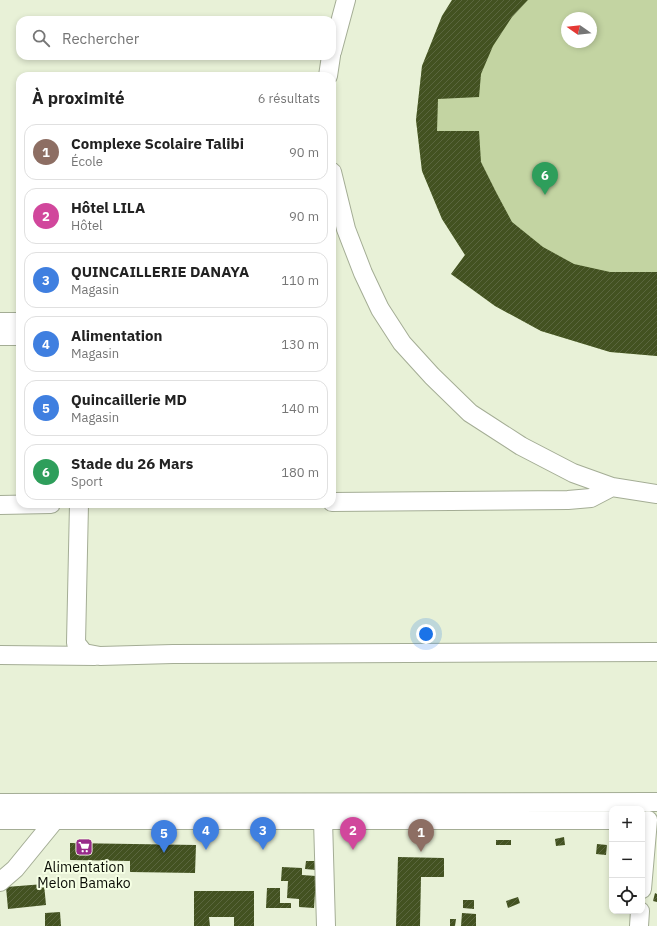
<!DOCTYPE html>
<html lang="fr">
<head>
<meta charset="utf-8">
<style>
  :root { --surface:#fff; --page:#f6f6f6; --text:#222; --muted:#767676; --line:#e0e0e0; --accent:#982a8a }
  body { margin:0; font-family:"IBM Plex Sans",sans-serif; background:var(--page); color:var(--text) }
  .controls { position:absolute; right:12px; bottom:12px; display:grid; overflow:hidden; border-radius:8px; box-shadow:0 2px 6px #0003 }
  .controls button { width:36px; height:36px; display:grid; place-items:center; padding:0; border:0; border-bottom:1px solid var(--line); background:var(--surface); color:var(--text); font:20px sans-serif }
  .compass { position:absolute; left:561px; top:12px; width:36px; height:36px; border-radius:50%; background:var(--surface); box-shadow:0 2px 6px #0003; rotate:284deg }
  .you { position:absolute; left:426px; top:634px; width:14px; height:14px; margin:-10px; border:3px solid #fff; border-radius:50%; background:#1a73e8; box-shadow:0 0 0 6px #1a73e833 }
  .badge { display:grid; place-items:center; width:26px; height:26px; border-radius:50%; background:var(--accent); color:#fff; font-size:13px; font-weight:700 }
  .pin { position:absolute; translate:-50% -33px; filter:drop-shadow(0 1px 2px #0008) }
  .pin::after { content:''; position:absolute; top:21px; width:14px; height:12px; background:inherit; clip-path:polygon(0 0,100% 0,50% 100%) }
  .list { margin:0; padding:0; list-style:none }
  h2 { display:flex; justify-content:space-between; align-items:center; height:52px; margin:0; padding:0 16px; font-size:17px }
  h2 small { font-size:13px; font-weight:400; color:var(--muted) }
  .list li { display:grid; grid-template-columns:26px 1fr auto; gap:12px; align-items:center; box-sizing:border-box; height:56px; margin:0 8px 8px; padding:0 8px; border:1px solid var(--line); border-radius:12px }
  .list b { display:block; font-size:15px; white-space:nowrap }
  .list p { margin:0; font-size:13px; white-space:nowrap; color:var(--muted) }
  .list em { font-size:13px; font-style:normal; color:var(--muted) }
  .icon { flex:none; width:22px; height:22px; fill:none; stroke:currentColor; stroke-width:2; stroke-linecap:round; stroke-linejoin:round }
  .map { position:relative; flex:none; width:657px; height:926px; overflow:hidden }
  .search { position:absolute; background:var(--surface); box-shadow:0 2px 6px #0003; left:16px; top:16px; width:320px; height:44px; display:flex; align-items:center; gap:10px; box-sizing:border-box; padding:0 14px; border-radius:12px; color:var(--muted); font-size:15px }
  .panel { position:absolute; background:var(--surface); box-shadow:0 2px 6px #0003; left:16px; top:72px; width:320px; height:436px; border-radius:12px }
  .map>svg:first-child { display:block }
</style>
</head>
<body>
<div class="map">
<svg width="657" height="926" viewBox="0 0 657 926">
  <defs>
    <pattern id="building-hatch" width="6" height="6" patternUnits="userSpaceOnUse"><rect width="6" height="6" fill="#435221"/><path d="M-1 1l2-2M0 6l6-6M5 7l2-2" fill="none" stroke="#5a663e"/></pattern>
  </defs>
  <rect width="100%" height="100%" fill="#e8f1d7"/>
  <path fill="#c3d4a2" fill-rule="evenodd" d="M452 0H657V356L610 352 541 331 495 306 451 274 465 255 442 219 422 171 416 120 422 66 442 16ZM567 18H591V42H567Z"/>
  <path fill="url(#building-hatch)" d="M452 0H528L512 17 493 46 481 74 479 97 438 99 437 131H479L481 162 496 192 512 222 543 247 574 264 610 272H657V356L610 352 541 331 495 306 451 274 465 255 442 219 422 171 416 120 422 66 442 16Z
    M564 837 565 845 556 846 555 839Z
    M496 840H511V845H496Z
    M70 843 196 845 195 873 130 872V861L70 860Z
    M597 844 607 845 606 855 596 854Z
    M398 857 444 858V877H421L420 926H396Z
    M306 861H316V870L305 869Z
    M282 867 302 868V875L316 876 314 908 299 907V899L287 898 288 881H281Z
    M44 884 46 905 8 909 6 887Z
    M267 888H280V903H291V908H266Z
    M194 891H254V926H234V917H209L210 926H194Z
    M655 893 657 894V902L653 901Z
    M518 897 520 903 508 908 506 901Z
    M463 900H474V909L463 908Z
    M60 912 61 926H45V913Z
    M462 913 476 914V926H461Z
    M450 919H456L455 926H450Z"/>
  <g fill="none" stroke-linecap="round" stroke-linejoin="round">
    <g stroke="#a4ad95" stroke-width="20">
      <path id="minor" d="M332 52 346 0
        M328 76 331 56
        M332 172 346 229 363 273 380 309 402 343 432 376 470 413 521 446 573 473 612 487 657 494
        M0 322H20
        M0 336H20
        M332 502 568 500 591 498 612 487
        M79 504 76 643 84 653 100 656 173 654 657 652
        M0 505 51 504
        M0 655 95 656
        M0 803 657 802
        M0 820H612
        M323 820 326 926
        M0 882 15 869 55 820
        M642 889 648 820
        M639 926 640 911"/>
    </g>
    <use href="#minor" stroke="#fff" stroke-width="18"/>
  </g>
  <defs>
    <g id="supermarket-square" transform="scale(0.9)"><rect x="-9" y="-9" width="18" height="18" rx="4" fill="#982a8a" stroke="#f5ffe4"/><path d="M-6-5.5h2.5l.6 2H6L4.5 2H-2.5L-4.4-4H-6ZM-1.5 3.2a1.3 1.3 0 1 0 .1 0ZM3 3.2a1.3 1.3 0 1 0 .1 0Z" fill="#fff"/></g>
  </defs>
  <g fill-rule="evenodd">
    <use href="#supermarket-square" x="84" y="847"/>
  </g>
  <g text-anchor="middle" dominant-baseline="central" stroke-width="4" stroke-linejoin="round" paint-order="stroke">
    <g font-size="14" fill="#0a0d05" stroke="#f5ffe4">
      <text x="84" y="867">Alimentation<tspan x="84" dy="16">Melon Bamako</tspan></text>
    </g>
  </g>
</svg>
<div class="controls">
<button>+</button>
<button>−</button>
<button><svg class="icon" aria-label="locate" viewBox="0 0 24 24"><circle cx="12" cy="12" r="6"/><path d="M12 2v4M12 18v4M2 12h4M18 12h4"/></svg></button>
</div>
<svg class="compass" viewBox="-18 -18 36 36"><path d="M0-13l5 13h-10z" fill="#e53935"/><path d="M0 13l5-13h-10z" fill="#767676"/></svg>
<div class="you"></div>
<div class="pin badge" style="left:421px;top:852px;background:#8d6e63">1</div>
<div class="pin badge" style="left:353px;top:850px;background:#d1479c">2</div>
<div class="pin badge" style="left:263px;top:850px;background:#3f7fe0">3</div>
<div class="pin badge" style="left:206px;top:850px;background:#3f7fe0">4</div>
<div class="pin badge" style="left:164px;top:853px;background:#3f7fe0">5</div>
<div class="pin badge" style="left:545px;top:195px;background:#2e9e5b">6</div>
<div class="search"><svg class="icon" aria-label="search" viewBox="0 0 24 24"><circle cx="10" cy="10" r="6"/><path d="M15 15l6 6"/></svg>Rechercher</div>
<section class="panel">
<h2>À proximité<small>6 résultats</small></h2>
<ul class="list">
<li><span class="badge" style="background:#8d6e63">1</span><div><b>Complexe Scolaire Talibi</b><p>École</p></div><em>90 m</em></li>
<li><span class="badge" style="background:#d1479c">2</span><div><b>Hôtel LILA</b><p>Hôtel</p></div><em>90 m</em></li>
<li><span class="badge" style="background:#3f7fe0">3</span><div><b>QUINCAILLERIE DANAYA</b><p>Magasin</p></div><em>110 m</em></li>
<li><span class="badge" style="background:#3f7fe0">4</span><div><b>Alimentation</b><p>Magasin</p></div><em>130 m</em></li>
<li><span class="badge" style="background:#3f7fe0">5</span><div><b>Quincaillerie MD</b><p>Magasin</p></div><em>140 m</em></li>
<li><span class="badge" style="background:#2e9e5b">6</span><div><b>Stade du 26 Mars</b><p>Sport</p></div><em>180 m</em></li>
</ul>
</section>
</div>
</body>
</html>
